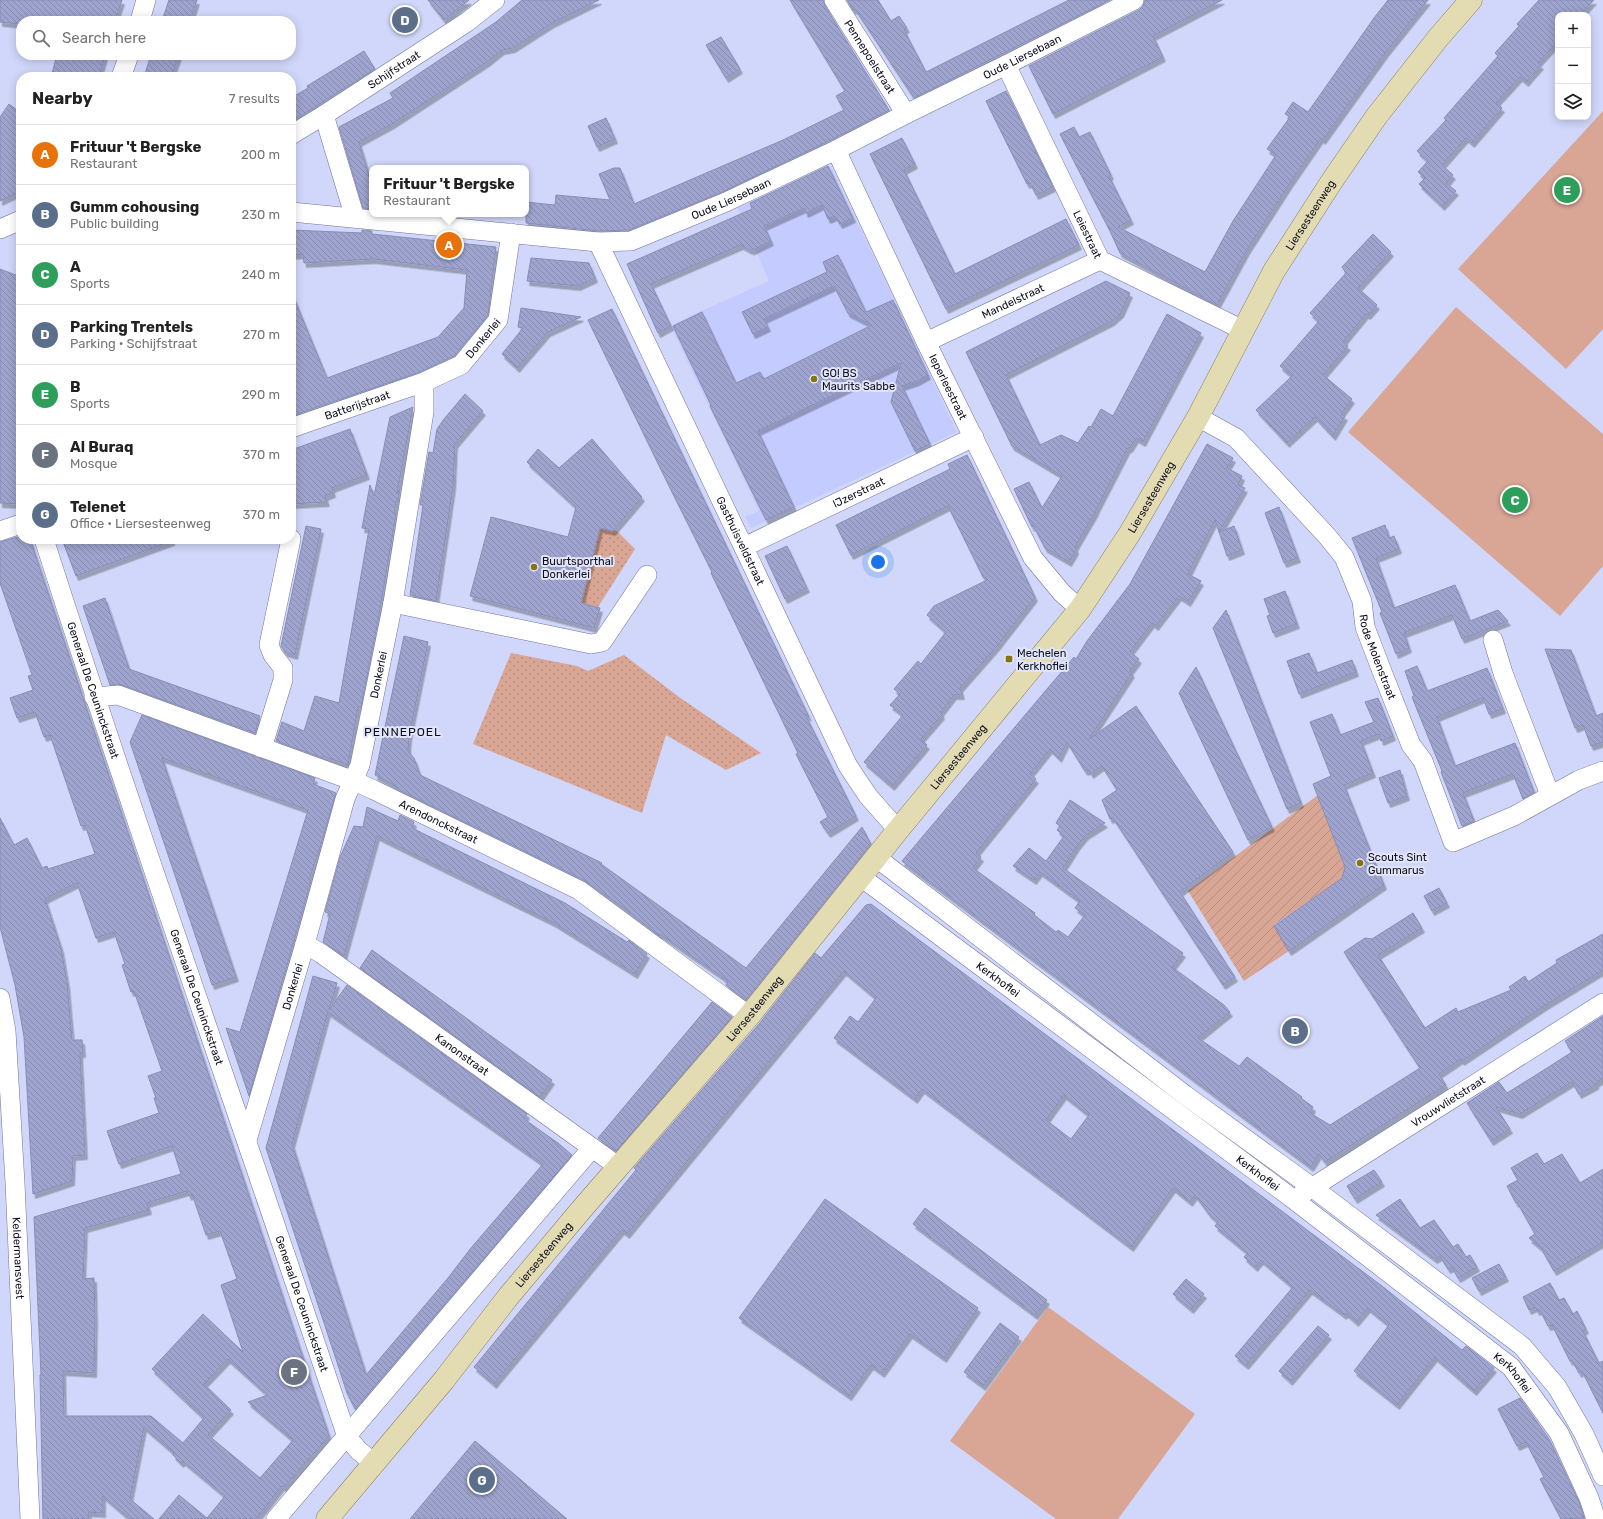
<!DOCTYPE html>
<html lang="en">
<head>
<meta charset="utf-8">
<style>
  :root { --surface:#fff; --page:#f6f6f6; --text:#222; --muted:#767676; --line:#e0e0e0; --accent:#ea580c }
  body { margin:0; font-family:Rubik,sans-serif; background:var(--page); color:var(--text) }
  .controls { position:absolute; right:12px; top:12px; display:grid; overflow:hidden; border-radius:8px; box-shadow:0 2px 10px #0003 }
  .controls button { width:36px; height:36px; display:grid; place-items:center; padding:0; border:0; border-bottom:1px solid var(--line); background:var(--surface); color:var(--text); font:20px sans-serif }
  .you { position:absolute; left:878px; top:562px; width:14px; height:14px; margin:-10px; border:3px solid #fff; border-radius:50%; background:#1a73e8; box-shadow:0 0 0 6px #1a73e833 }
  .badge { display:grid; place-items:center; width:26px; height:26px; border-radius:50%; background:var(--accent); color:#fff; font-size:13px; font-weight:700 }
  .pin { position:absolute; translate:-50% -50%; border:2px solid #fff; box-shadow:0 1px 4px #0006 }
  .popup { position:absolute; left:369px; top:165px; width:160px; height:52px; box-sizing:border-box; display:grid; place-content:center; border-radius:8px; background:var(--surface); filter:drop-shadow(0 1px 3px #0005); font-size:13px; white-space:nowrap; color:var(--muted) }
  .popup b { font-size:15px; color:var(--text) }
  .popup::after { content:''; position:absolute; left:50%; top:100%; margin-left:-8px; border:8px solid transparent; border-top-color:var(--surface) }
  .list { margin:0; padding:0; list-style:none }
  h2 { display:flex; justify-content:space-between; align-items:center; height:52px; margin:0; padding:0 16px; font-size:17px }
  h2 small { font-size:13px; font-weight:400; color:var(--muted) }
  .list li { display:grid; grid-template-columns:26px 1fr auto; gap:12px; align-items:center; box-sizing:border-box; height:60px; padding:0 16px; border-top:1px solid var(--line) }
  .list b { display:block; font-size:15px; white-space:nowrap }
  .list p { margin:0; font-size:13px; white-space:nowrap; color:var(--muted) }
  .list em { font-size:13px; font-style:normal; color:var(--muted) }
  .icon { flex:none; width:22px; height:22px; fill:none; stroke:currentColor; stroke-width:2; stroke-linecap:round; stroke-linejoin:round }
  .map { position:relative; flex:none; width:1603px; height:1519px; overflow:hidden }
  .search { position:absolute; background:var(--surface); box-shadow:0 2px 10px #0003; left:16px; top:16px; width:280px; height:44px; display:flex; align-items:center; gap:10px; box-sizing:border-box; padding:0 14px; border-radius:16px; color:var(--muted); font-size:15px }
  .panel { position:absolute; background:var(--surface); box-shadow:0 2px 10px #0003; left:16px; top:72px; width:280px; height:472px; border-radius:16px }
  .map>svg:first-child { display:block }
</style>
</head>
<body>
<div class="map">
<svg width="1603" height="1519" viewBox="0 0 1603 1519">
  <defs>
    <pattern id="park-dots" width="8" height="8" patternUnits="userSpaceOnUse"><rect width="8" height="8" fill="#d9a594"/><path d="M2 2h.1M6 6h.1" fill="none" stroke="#b98d7f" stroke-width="1.8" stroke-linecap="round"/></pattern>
    <pattern id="garden-furrows" width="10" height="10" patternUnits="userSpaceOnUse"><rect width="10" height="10" fill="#d9a594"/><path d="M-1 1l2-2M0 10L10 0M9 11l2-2" fill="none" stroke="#b98d7f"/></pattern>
    <pattern id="building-back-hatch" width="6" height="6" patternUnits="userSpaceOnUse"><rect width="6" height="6" fill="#9ea4ce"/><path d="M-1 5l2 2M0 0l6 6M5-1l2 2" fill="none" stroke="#878cb0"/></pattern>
    <filter id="shadow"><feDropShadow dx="2.5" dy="4.5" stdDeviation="0" flood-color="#0004"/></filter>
  </defs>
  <rect width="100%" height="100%" fill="#d1d7fa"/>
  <path fill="#c4cbff" d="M831 166 957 432 751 528 745 517 759 511 671 327 674 324 701 311 769 281 738 208Z"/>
  <path fill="#d9a594" d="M1603 111V329L1566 369 1458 269Z
    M1456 307 1603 434V566L1560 616 1348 432Z
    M1048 1307 1195 1414 1118 1519H1056L950 1441Z"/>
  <path fill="url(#park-dots)" d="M600 528 617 531 635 549 598 607 581 603Z
    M511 653 577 666 588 671 624 655 679 697 761 753 726 770 666 735 642 813 473 744Z"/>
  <path fill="url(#garden-furrows)" d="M1318 795 1345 867 1342 878 1274 925 1289 951 1244 981 1188 891Z"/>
  <path fill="url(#building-back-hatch)" stroke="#888db7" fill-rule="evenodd" filter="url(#shadow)" d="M0 0H122L115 21H21V24L0 22Z
    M169 0H197L190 21H162Z
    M428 0H469L444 20Z
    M522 0H599L552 23 513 48 502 50 487 62 392 124 359 142 372 186V209L363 208 339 127 393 98 390 93 496 22Z
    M790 0H823L825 6 889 110 831 140 722 192 629 230 598 231 526 223V202L555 205 556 195 610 200 599 174 614 168H620L634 204 783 140 844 110 836 96 845 91Z
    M847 0H878L891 21 899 16 907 28 904 30 926 72 1069 0H1110L914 98 855 9 853 10Z
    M1145 0H1222L1153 36 1163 57 1053 114 1029 66 1139 10 1143 6Z
    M1388 0H1428L1386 52 1323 140 1321 138 1290 183 1247 250 1217 305 1120 253 1110 231 1060 134 1074 127 1079 137 1090 132 1111 175 1109 176 1131 220 1118 227 1205 272 1233 221 1276 155 1267 149 1290 117 1285 114 1293 102 1308 112 1374 18Z
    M1539 0H1594L1580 15H1558V41L1538 63 1541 65 1526 82 1520 77 1496 103 1502 108 1472 143 1466 138 1442 165 1453 175 1446 183 1456 191 1442 206 1419 184 1425 178 1418 172 1428 161 1417 151 1446 120 1444 118 1498 56 1495 53 1519 26 1517 24Z
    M721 37 740 69 726 78 706 45Z
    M364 51 375 69 291 122V98L308 88 307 86Z
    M57 55H105L99 77H51Z
    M151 55H179L171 77H144Z
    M1006 91 1053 187 1036 195 1030 183 1027 184 986 101Z
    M9 104 21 113V191L0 201V117Z
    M606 118 615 139 597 147 588 126Z
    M902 138 915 164 904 170 955 274 1066 219 1079 245 946 309 870 154Z
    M828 166 853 218 840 224 835 216 828 219 822 205 806 213 804 208 764 226 771 241 753 250H750L741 245 651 284 671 326 658 333 627 264 752 209 750 203Z
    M291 230 362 233V230L372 231V234L496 247 488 315 454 356 420 372 291 416V291L327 378 438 337 464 308 467 270 373 259 304 263 303 254 291 255Z
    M1373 234 1391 252 1358 288 1377 305 1368 315 1366 314 1343 342 1348 346 1323 375 1352 399 1341 414 1345 416 1333 436 1315 417 1287 443 1256 410 1292 376 1280 366 1319 321 1310 313 1346 273 1342 267Z
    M838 255 866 312 893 300 928 375 917 381 902 386 930 444 915 451 891 402 901 363 758 431 794 507 766 520 710 406 711 405 673 326 702 312 736 383 760 372 764 379 872 325 848 313 834 286 764 319 768 327 753 334 742 312 827 272 823 262Z
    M531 258 589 263 595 278 578 286 527 281Z
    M0 269 21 277V504L0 503Z
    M1106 281 1130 293 1121 313 1112 321 1006 375 1040 445 1061 435 1078 443 1089 426 1091 427 1101 409 1113 416 1167 314 1201 333 1143 442 1136 438 1130 448H1128L1096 510V511L1075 547 1076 550 1069 562 1045 548 1033 525 1032 527 1014 489 1029 482 1042 508 1062 476 1012 446 966 352Z
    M521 308 581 317 548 332 517 368 502 354 523 328 518 327Z
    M612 309 809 717 805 714 856 816 828 833 820 822 828 817 796 754 798 753 711 573 712 572 671 490 588 320Z
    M465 394 483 411 455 444 453 486 436 601 410 595 423 505H420L429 452 433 453 437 429 444 419Z
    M413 407 397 494 400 489 398 501H396L394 513 396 514 379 615 361 707H358L348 765 323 756V758L276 741 282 722 304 731 315 696 339 703 369 529 362 528 370 485 374 496 390 417Z
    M350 429 367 475 332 488 333 493 325 496 327 502 291 504V450Z
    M592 439 642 497 613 531 600 528 581 603 600 608 594 628 470 596 491 517 568 537 576 507 527 462 538 449 559 468Z
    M1207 444 1233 458 1227 468 1242 476 1238 485 1245 488 1219 532 1234 526 1242 550 1227 556 1215 520 1188 574 1201 581 1188 602 1179 596 1156 626 1152 623 1130 652 1139 659 1130 671 1132 673 1089 739 1136 706 1233 852 1180 892 1235 977 1223 985 1113 818 1110 819 1102 800 1117 790 1102 766 1091 774 1089 770 1085 771 1067 742 1059 758 1050 749 1030 774 1036 779 976 853 981 857 973 868 1035 913 1034 915 1056 932 1058 930 1068 937 1085 915 1075 908 1080 901 1040 872 1034 880 1013 866 1029 848 1046 861 1064 836 1057 830 1060 826 1056 823 1070 800 1105 823 1086 835 1077 846 1063 868 1183 953 1172 967 1224 1005 1230 1012 1198 1038 1239 1066 1247 1057 1302 1097 1301 1098 1313 1107 1310 1113 1330 1125 1420 1068 1344 952 1365 938 1372 939 1413 913 1422 928 1378 955 1425 1028 1456 1008 1458 1012 1511 990 1509 987 1525 976 1528 982 1557 963 1556 960 1603 934V970L1544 1006 1462 1061 1461 1059 1439 1074 1446 1085 1325 1162 1319 1154 1311 1167 902 861 1074 657 1076 659 1087 641 1130 584Z
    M967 455 1035 597 997 646 960 688 962 695H954L941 712 942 715 921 739 927 745 892 786 864 762 903 715 890 705 900 694 894 689 918 661 921 664 946 632 927 615 934 606 987 580 983 577 948 506 851 555 836 525 950 469 948 464Z
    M1279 507 1298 558 1284 563 1265 513Z
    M1385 525 1389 538 1394 536 1399 549 1376 558 1394 608 1455 585 1470 621 1498 610 1508 621 1462 639 1452 615 1404 633 1409 648 1396 654 1380 613 1382 612 1352 538Z
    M306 526 321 529 295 655 285 652 281 646Z
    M21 536V539H30L329 1436 284 1487 282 1486 256 1519H159L179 1495 207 1518 225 1496 183 1461 181 1463 173 1455 174 1453 144 1427 130 1499 154 1519H130L103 1496V1513L89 1512V1519H43L40 1375H41L34 1217 181 1174 172 1146 119 1164 107 1131 159 1113 154 1098H156L148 1076 162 1071 134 991 131 992 122 965 125 964 114 932 96 938 77 883 45 899 61 948 67 983 72 1040H82L83 1053H80L85 1155 73 1156 72 1181 33 1194 24 1037 15 985 0 927V818L14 845 27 838 42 868 47 866 48 869 95 854 85 825 81 826 50 735 44 737 35 712 17 718 10 698 33 690 28 676 32 675 0 583V542ZM187 1191 189 1196 192 1194 206 1235 220 1231 237 1279 221 1285 243 1352 203 1314 152 1369 204 1418 183 1443 151 1416H64L63 1371 94 1373 95 1321 94 1278 83 1279 85 1228 149 1210 147 1203ZM228 1359 268 1395 248 1402 293 1440 260 1478 208 1435 231 1410 204 1384Z
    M62 539H172V541L76 576Z
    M787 546 807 588 785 599 765 556Z
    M1285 591 1297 624 1273 633 1267 616 1270 615 1264 599Z
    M105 598 129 669 260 716 255 733 122 685H110L83 606Z
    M1226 610 1301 803 1287 809 1213 628Z
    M404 636 428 642 409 737 408 751 414 758 420 775 602 863 601 864 746 968 862 827 871 844 746 1000 726 985 728 982 721 976 660 934 659 936 628 911 584 880 401 791 392 784 375 775Z
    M1545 649 1571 650 1596 716 1603 713V742L1591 746 1583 725 1575 728Z
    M1309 653 1317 673 1352 660 1356 672 1299 694 1287 661Z
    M1417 666 1427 691 1487 668 1503 709 1489 714 1483 698 1437 717 1455 766 1515 743 1534 792 1523 799 1513 774 1463 793 1474 821 1462 826 1441 772 1442 771 1412 697 1414 696 1405 671Z
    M1196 667 1272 827 1248 840 1179 693Z
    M1378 698 1393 736 1381 741 1379 734 1361 741 1373 773 1344 785 1384 885 1289 951 1274 926 1342 878 1345 867 1313 784 1331 776 1310 722 1332 714 1340 735 1374 722 1365 702Z
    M142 715 315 778 313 784 336 793 319 851 309 880H311L294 941 249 1096 226 1028 240 1032 308 810 162 758 236 977 212 985 130 742Z
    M1400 770 1407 796 1388 803 1379 778Z
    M367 807 398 821 400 815 414 822 412 828 565 903 627 942 629 940 647 954 635 974 554 923 377 836 344 956 323 942 330 914 325 912 340 857 354 826 363 827Z
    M1439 888 1447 903 1432 911 1424 896Z
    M871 904 1382 1286 1462 1350 1466 1346 1494 1368 1474 1391 1435 1357 1397 1405 1354 1371 1389 1325 1368 1308 1356 1322 1346 1313 1344 1315 1310 1290 1246 1365 1235 1356 1293 1287 1261 1260 1255 1267 1244 1257 1248 1253 1215 1226 1218 1222 1209 1214 1195 1195 1190 1202 1173 1188 1131 1247 922 1089 915 1099 834 1038 850 1016 858 1022 876 998 844 971 627 1234 622 1230 494 1384 474 1367 636 1170 634 1168 759 1024 815 953 821 958 866 905ZM1064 1095 1089 1115 1071 1139 1046 1120Z
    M372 950 552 1080 540 1097 360 968Z
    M313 976 337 983 329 1010 347 985 527 1114 524 1119 558 1143 572 1155 355 1409 347 1393 336 1359 266 1148ZM328 1012 543 1164 471 1248 448 1278 366 1375 292 1144Z
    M712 1002 732 1017 616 1151 598 1138Z
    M1603 1016V1078L1596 1083V1085L1579 1094 1572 1082 1520 1114 1496 1107 1510 1129 1491 1141 1467 1103 1499 1082 1507 1093 1536 1075 1572 1052 1565 1041Z
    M1537 1153 1544 1164 1562 1154 1580 1183 1603 1169V1242L1554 1271 1541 1248 1529 1238 1535 1234 1517 1202 1516 1203 1507 1186 1518 1180 1511 1168Z
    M1374 1170 1382 1182 1355 1199 1347 1186Z
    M825 1199 978 1308 944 1358 910 1334 882 1373 871 1365 849 1396 739 1318Z
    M1400 1199 1420 1228 1434 1220 1453 1247 1458 1244 1466 1257 1470 1255 1477 1267 1458 1278 1452 1267 1448 1269 1440 1256 1435 1259 1376 1215Z
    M925 1208 1047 1300 1035 1315 913 1224Z
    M1499 1264 1506 1277 1479 1291 1472 1278Z
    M1186 1279 1204 1294 1191 1309 1173 1294Z
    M1550 1283 1559 1300 1564 1298 1573 1314 1577 1311 1586 1329 1583 1331 1599 1363 1603 1361V1413L1582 1371 1579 1373 1572 1360 1570 1361 1552 1325 1548 1326 1540 1310 1537 1311 1535 1307 1529 1310 1523 1297Z
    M1000 1323 1019 1337 983 1386 964 1372Z
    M1318 1326 1329 1335 1290 1381 1279 1371Z
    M1520 1398 1549 1439 1579 1502 1584 1518 1561 1519 1540 1479 1544 1477 1526 1442 1517 1446 1498 1409Z
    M475 1441 567 1519H410Z"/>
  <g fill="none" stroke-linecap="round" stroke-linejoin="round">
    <g stroke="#6f749c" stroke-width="20">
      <g id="minor">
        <path id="s1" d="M834 0 906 114"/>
        <path d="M140 21 146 0"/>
        <path id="s2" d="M1006 65 1100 260 1243 330"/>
        <path d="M121 77 129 55"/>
        <path d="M324 115 355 218"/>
        <path id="s3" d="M291 135 324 115 467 22 495 0"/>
        <path id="s4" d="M836 150 926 342 1033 558 1062 593 1080 609"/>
        <path id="s5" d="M291 212 598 242 631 241 726 202 836 150 906 114 1006 65 1134 0"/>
        <path d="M0 229 21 220"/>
        <path id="s6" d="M598 242 848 766 868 796 898 830"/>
        <path id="s7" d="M926 342 1100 260"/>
        <path id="s8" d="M1198 417 1236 438 1327 536 1344 557 1362 601 1365 627 1383 674 1411 745 1423 761 1453 842 1514 816 1579 780 1603 771"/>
        <path id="s9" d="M291 428 424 382 461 365 498 320 511 233"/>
        <path d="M0 531 21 524"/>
        <path id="s10" d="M44 539C140 840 247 1137 347 1437L359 1451 374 1463"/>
        <path id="s11" d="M744 547 974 437"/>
        <path d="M393 603 591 644 602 642 647 575"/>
        <path d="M1493 640 1503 673 1550 795"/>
        <path id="s12" d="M94 697 118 695 354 781 374 790 579 890 749 1016"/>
        <path d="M262 748 283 680V668L273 655 269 645 291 539"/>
        <path d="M877 858 1185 1095 1313 1188 1522 1346 1557 1387 1584 1434 1603 1476"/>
        <path id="s13" d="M861 877 1293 1199 1511 1367 1559 1433 1589 1498 1596 1519"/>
        <path id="s14" d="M305 944 322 954 619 1167"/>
        <path id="s15" d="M0 998 6 1031 15 1183 30 1519"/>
        <path id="s16" d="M247 1140 305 944 345 799 360 765 393 603 424 412V382"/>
        <path id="s17" d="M1302 1194 1603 1003"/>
        <path d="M276 1519 592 1148"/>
      </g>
    </g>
    <g stroke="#8c845d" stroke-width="23">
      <g id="major">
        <path id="s18" d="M327 1519 444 1380 508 1297 581 1210 749 1016 898 830 1080 609 1130 533 1198 417 1274 271 1332 181 1376 117 1438 38 1471 0"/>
      </g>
    </g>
    <use href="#minor" stroke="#fff" stroke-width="19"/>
    <use href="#major" stroke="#e3dbb2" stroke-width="22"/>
  </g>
  <g fill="#847416" stroke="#e2e5f7" stroke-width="1.5">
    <circle cx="814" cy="379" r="4"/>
    <circle cx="534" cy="567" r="4"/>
    <rect x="1005" y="655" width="8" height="8" rx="2"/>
    <circle cx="1360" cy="863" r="4"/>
  </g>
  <g text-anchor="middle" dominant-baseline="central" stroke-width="4" stroke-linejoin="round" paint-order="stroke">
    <g font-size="11" fill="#0f101f" stroke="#e2e5f7">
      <text stroke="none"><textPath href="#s1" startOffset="67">Pennepoelstraat</textPath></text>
      <text stroke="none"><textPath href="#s5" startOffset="774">Oude Liersebaan</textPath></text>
      <text stroke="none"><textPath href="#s3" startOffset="122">Schijfstraat</textPath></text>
      <text stroke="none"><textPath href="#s5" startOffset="450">Oude Liersebaan</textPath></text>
      <text stroke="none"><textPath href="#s18" startOffset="1638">Liersesteenweg</textPath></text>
      <text stroke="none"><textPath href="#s2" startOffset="188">Leiestraat</textPath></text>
      <text stroke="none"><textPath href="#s7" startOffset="96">Mandelstraat</textPath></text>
      <text stroke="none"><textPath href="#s9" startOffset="216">Donkerlei</textPath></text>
      <text stroke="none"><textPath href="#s4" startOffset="262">Ieperleestraat</textPath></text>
      <text stroke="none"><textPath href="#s9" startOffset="70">Batterijstraat</textPath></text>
      <text stroke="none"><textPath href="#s11" startOffset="127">IJzerstraat</textPath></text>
      <text stroke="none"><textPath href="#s18" startOffset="1314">Liersesteenweg</textPath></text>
      <text stroke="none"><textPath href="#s6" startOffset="331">Gasthuisveldstraat</textPath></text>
      <text stroke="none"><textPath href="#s8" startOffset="310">Rode Molenstraat</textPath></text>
      <text stroke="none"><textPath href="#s16" startOffset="484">Donkerlei</textPath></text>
      <text stroke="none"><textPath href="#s10" startOffset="159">Generaal De Ceuninckstraat</textPath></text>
      <text stroke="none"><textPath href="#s18" startOffset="990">Liersesteenweg</textPath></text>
      <text stroke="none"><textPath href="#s12" startOffset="369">Arendonckstraat</textPath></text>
      <text stroke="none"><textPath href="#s13" startOffset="171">Kerkhoflei</textPath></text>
      <text stroke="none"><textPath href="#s16" startOffset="160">Donkerlei</textPath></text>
      <text stroke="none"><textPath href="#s10" startOffset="483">Generaal De Ceuninckstraat</textPath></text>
      <text stroke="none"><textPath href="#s18" startOffset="666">Liersesteenweg</textPath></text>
      <text stroke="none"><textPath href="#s14" startOffset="192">Kanonstraat</textPath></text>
      <text stroke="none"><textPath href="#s17" startOffset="173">Vrouwvlietstraat</textPath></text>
      <text stroke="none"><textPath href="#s13" startOffset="495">Kerkhoflei</textPath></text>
      <text stroke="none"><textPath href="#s18" startOffset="342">Liersesteenweg</textPath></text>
      <text stroke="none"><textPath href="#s15" startOffset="261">Keldermansvest</textPath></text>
      <text stroke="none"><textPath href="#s10" startOffset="807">Generaal De Ceuninckstraat</textPath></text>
      <text stroke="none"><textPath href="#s13" startOffset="819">Kerkhoflei</textPath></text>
    </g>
    <g font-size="11" fill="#0f101f" stroke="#e2e5f7" text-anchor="start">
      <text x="822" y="373">GO! BS<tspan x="822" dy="13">Maurits Sabbe</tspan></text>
      <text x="542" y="561">Buurtsporthal<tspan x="542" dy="13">Donkerlei</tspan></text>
      <text x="1017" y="653">Mechelen<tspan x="1017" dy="13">Kerkhoflei</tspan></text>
      <text x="1368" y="857">Scouts Sint<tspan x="1368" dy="13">Gummarus</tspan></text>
    </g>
    <g font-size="12" letter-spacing="1" fill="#0f101f" stroke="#e2e5f7">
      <text x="403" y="732">PENNEPOEL</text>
    </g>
  </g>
</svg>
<div class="controls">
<button>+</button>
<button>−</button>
<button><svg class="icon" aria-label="layers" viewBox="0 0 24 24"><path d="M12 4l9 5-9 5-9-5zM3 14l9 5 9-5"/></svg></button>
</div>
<div class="you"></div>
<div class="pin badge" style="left:449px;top:245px;background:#e8710a">A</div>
<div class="popup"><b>Frituur 't Bergske</b>Restaurant</div>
<div class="pin badge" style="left:1295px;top:1031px;background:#5c6f8a">B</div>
<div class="pin badge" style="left:1515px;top:500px;background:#2e9e5b">C</div>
<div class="pin badge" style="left:405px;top:20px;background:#5c6f8a">D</div>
<div class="pin badge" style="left:1567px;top:190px;background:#2e9e5b">E</div>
<div class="pin badge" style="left:294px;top:1372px;background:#6b7280">F</div>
<div class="pin badge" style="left:482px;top:1480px;background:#5c6f8a">G</div>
<div class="search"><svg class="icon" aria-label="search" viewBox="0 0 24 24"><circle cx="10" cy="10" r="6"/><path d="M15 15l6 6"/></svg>Search here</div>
<section class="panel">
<h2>Nearby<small>7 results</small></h2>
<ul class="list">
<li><span class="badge" style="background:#e8710a">A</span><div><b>Frituur 't Bergske</b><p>Restaurant</p></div><em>200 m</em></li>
<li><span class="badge" style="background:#5c6f8a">B</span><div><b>Gumm cohousing</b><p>Public building</p></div><em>230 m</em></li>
<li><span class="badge" style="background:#2e9e5b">C</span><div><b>A</b><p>Sports</p></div><em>240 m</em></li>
<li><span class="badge" style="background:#5c6f8a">D</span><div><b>Parking Trentels</b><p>Parking · Schijfstraat</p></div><em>270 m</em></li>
<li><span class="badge" style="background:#2e9e5b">E</span><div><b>B</b><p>Sports</p></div><em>290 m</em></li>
<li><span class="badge" style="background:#6b7280">F</span><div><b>Al Buraq</b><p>Mosque</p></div><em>370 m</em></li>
<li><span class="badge" style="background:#5c6f8a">G</span><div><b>Telenet</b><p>Office · Liersesteenweg</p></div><em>370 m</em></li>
</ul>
</section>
</div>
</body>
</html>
